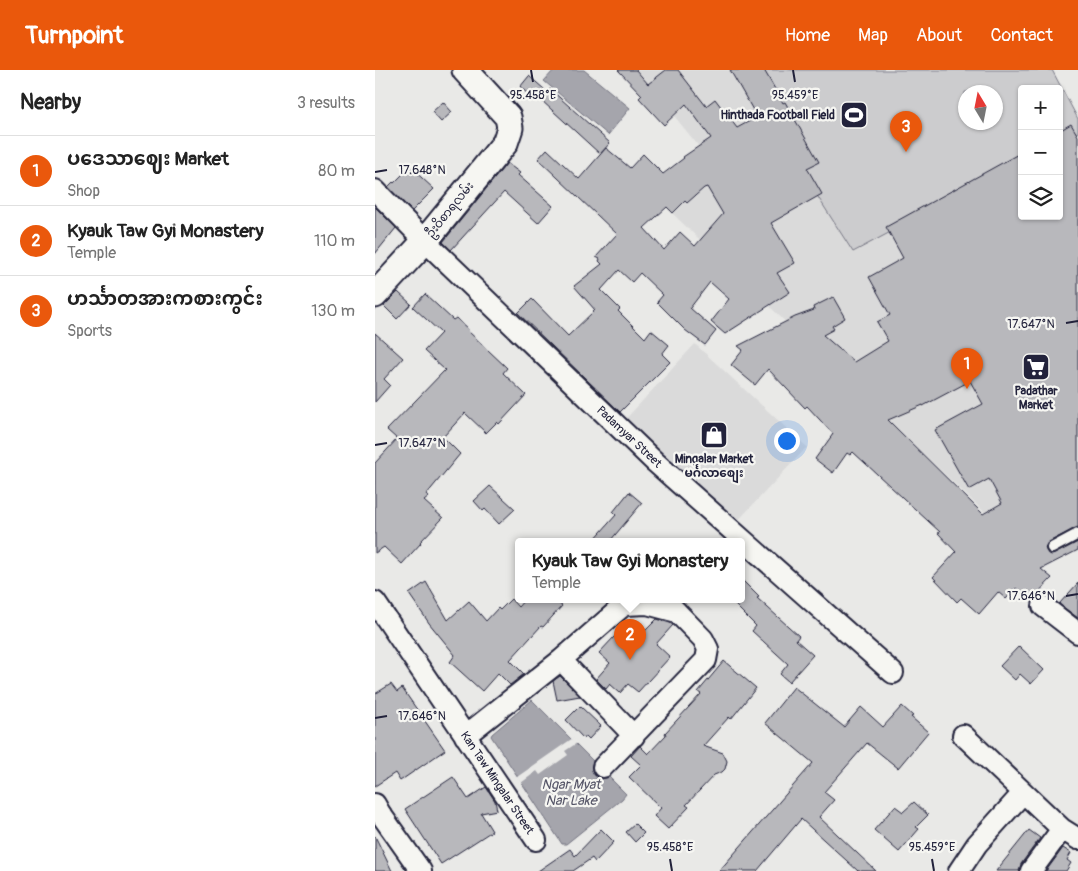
<!DOCTYPE html>
<html lang="en">
<head>
<meta charset="utf-8">
<style>
  :root { --surface:#fff; --page:#f2f2f2; --text:#222; --muted:#767676; --line:#e0e0e0; --accent:#ea580c }
  body { margin:0; font-family:Pangolin,"Noto Sans Myanmar",sans-serif; background:var(--page); color:var(--text) }
  .controls { position:absolute; right:15px; top:15px; display:grid; overflow:hidden; border-radius:5px; box-shadow:0 1px 4px #0004 }
  .controls button { width:45px; height:45px; display:grid; place-items:center; padding:0; border:0; border-bottom:1px solid var(--line); background:var(--surface); color:var(--text); font:25px sans-serif }
  .compass { position:absolute; left:583px; top:15px; width:45px; height:45px; border-radius:50%; background:var(--surface); box-shadow:0 1px 4px #0004; rotate:350deg }
  .you { position:absolute; left:411px; top:370px; width:18px; height:18px; margin:-12px; border:4px solid #fff; border-radius:50%; background:#1a73e8; box-shadow:0 0 0 8px #1a73e833 }
  .badge { display:grid; place-items:center; width:32px; height:32px; border-radius:50%; background:var(--accent); color:#fff; font-size:16px; font-weight:700 }
  .pin { position:absolute; translate:-50% -41px; filter:drop-shadow(0 1px 2px #0008) }
  .pin::after { content:''; position:absolute; top:26px; width:18px; height:15px; background:inherit; clip-path:polygon(0 0,100% 0,50% 100%) }
  .popup { position:absolute; left:140px; top:468px; width:230px; height:65px; box-sizing:border-box; display:grid; place-content:center; border-radius:5px; background:var(--surface); filter:drop-shadow(0 1px 4px #0005); font-size:16px; white-space:nowrap; color:var(--muted) }
  .popup b { font-size:19px; color:var(--text) }
  .popup::after { content:''; position:absolute; left:50%; top:100%; margin-left:-10px; border:10px solid transparent; border-top-color:var(--surface) }
  .list { margin:0; padding:0; list-style:none }
  h2 { display:flex; justify-content:space-between; align-items:center; height:65px; margin:0; padding:0 20px; font-size:21px }
  h2 small { font-size:16px; font-weight:400; color:var(--muted) }
  .list li { display:grid; grid-template-columns:32px 1fr auto; gap:15px; align-items:center; box-sizing:border-box; height:70px; padding:0 20px; border-top:1px solid var(--line) }
  .list b { display:block; font-size:19px; white-space:nowrap }
  .list p { margin:0; font-size:16px; white-space:nowrap; color:var(--muted) }
  .list em { font-size:16px; font-style:normal; color:var(--muted) }
  .icon { flex:none; width:28px; height:28px; fill:none; stroke:currentColor; stroke-width:2; stroke-linecap:round; stroke-linejoin:round }
  .map { position:relative; flex:none; width:703px; height:801px; overflow:hidden }
  header { display:flex; align-items:center; gap:30px; box-sizing:border-box; height:70px; padding:0 25px; background:var(--accent); color:#fff }
  header strong { font-size:24px }
  nav { display:flex; gap:28px; margin-inline-start:auto; font-size:18px }
  main { display:flex }
  aside { flex:1; background:var(--surface) }
  .map>svg:first-child { display:block }
</style>
</head>
<body>
<header>
<strong>Turnpoint</strong>
<nav><a>Home</a><a>Map</a><a>About</a><a>Contact</a></nav>
</header>
<main>
<aside>
<h2>Nearby<small>3 results</small></h2>
<ul class="list">
<li><span class="badge">1</span><div><b>ပဒေသာဈေး Market</b><p>Shop</p></div><em>80 m</em></li>
<li><span class="badge">2</span><div><b>Kyauk Taw Gyi Monastery</b><p>Temple</p></div><em>110 m</em></li>
<li><span class="badge">3</span><div><b>ဟင်္သာတအားကစားကွင်း</b><p>Sports</p></div><em>130 m</em></li>
</ul>
</aside>
<div class="map">
<svg width="703" height="801" viewBox="0 0 703 801">
  <rect width="100%" height="100%" fill="#e9e9e7"/>
  <filter id="ink" filterUnits="userSpaceOnUse"><feTurbulence type="fractalNoise" baseFrequency=".02" numOctaves="2"/><feDisplacementMap in="SourceGraphic" scale="10" xChannelSelector="R" yChannelSelector="G"/><feConvolveMatrix kernelMatrix="1 2 1 2 8 2 1 2 1" color-interpolation-filters="sRGB"/></filter>
  <g filter="url(#ink)">
    <path fill="#dadada" d="M262 0H362L647 92V146H684V72L703 62V456L653 484 275 122 330 84Z
      M320 274 432 377 357 457 246 354Z"/>
    <path fill="#ccccce" stroke="#777784" fill-rule="evenodd" d="M362 0H677L703 49V62L684 72V19H647V92L478 182ZM590 22H620V52H590Z"/>
    <path fill="#a5a5ac" stroke="#71717f" d="M179 0H209L255 38 233 65 169 11Z
      M157 630 251 724 247 729 191 774H187L116 666 117 664Z"/>
    <path fill="#e9e9e7" d="M198 668 202 673 190 681 193 685 165 705 162 701 146 713 142 707Z"/>
    <path fill="#b8b8bc" stroke="#22223b" fill-rule="evenodd" d="M243 0H261L273 14 291 0H303L331 36 340 29 362 58 382 47 355 0H389L408 33 410 32 444 92 432 98 447 124 396 153 420 193 402 203 415 222 350 264 336 252 354 229 335 212 315 238 341 261 330 275 310 260 282 232 288 225 265 203 257 212 244 200 226 220 245 239 243 241 270 268 276 260 294 275 287 284 295 292 245 342 143 243 157 229 193 266 220 240 199 216 227 194 224 191 225 189 221 187 242 164 163 89 172 79 204 109 231 78 255 98 268 84 288 104 309 88 308 87 336 68 311 34 289 55 264 28 267 25ZM332 117 348 144 320 176 305 162 289 180 269 158 292 137 298 143 310 131 312 133 329 118Z
      M154 6 169 19 160 30 145 17Z
      M175 19 235 73 225 84 166 30Z
      M68 32 77 42 66 52 57 42Z
      M696 54 703 66V457L674 472 670 478 673 484 677 485 703 472V480L666 499 677 508 655 531 641 518 631 529 623 522 604 544 586 528 582 532 558 507 581 482 563 463 565 462 478 382 475 385 472 383 458 403 440 389 458 364 432 336 430 338 393 299 380 315 356 295 368 280 363 276 420 247 439 240 438 237 458 227 470 248 457 256 459 259 448 265 479 292 513 271 502 252 515 245 494 207 528 188 511 157 647 82V146H684V61ZM595 311 608 334 560 360 594 420 614 409 627 433 608 444 513 350 548 335V336Z
      M132 93 145 103 143 105 178 136 163 153 129 122 76 180 68 172Z
      M35 97 59 119 37 141 13 117 18 112 19 113Z
      M0 137 21 158 0 184Z
      M23 222 36 234 22 249 9 236Z
      M50 224 78 250 81 248 94 260 93 261 132 298 128 303 151 325 124 354 122 352 111 363 90 343 68 367 85 384 51 425 54 427 49 431 68 448 45 472 46 473 27 494 9 477 0 483V393L22 369 12 360 70 300 49 281 66 263 38 237Z
      M0 263 28 288 9 309 15 315 0 332Z
      M115 416 140 439 124 454 110 439 108 441 99 431Z
      M254 422 267 433 235 471H218L241 445 238 442Z
      M366 509 384 527 382 528 424 566 421 570 438 585 414 612 405 604 413 594 377 561 381 556 354 529H366Z
      M51 512 73 550 94 531 111 551 123 538 125 540 136 529 143 537 150 529H178L187 536 168 557 166 556 135 590 149 604 135 615 123 603 107 621 75 592 80 585 54 553 34 524Z
      M703 513V548L684 534Z
      M282 549 295 553 298 555 281 574 295 587 263 622 253 614 245 623 235 614 231 619 221 609 235 593 224 583 255 550 269 562Z
      M644 576 669 600 656 614 645 604 640 610 625 596Z
      M349 591 381 618 356 649 354 647 328 676 348 683 352 691 350 699 347 702 339 705 311 735 314 737 293 759 279 746 286 738 254 707 266 695 256 686 265 676 273 684 291 665 290 663 326 624 323 622Z
      M185 606 205 626 182 630 178 611Z
      M16 614 22 622 27 618 70 680 25 711 20 703 0 716V624Z
      M419 617 469 657 486 637 508 657 527 636 538 646 536 647 553 662 523 698 492 673 449 722 459 730 444 747 501 801H483L426 749 382 801H344L438 693 390 653Z
      M205 636 226 656 214 669 211 666 209 669 191 650Z
      M78 707 93 729 111 717 120 731 122 740 106 743 117 761 66 794 30 739Z
      M539 732 553 745 541 757 544 759 524 782 499 760 520 736 528 742Z
      M260 754 269 763 260 772 251 762Z
      M226 759 239 772 220 792 217 788 198 801H163L195 779 200 786Z
      M654 760 665 768 646 794 644 801H621Z
      M0 766 17 801H0Z
      M688 778 696 783 692 790 696 793 691 801H671Z"/>
    <g fill="none" stroke-linecap="round" stroke-linejoin="round">
      <g stroke="#22223b" stroke-width="14">
        <path id="service" d="M677 478 703 464"/>
      </g>
      <g stroke="#22223b" stroke-width="24">
        <path id="minor" d="M0 120 50 171 280 392 518 603
          M0 532 161 770
          M668 536 703 563
          M588 665 687 759 703 769
          M90 666 186 590
          M259 666 186 590 249 535 272 534 302 542
          M228 697 331 590 333 579 328 569 293 533
          M0 734 5 743 46 801
          M584 801 602 774 648 723
          M656 801 687 759"/>
      </g>
      <g stroke="#22223b" stroke-width="29">
        <path id="tertiary" d="M0 225 50 171 130 73 135 58 133 47 90 0"/>
      </g>
      <use href="#service" stroke="#f6f6f2" stroke-width="10"/>
      <use href="#minor" stroke="#f6f6f2" stroke-width="20"/>
      <use href="#tertiary" stroke="#f6f6f2" stroke-width="25"/>
    </g>
  </g>
  <path fill="none" stroke="#22223b" stroke-width="2" d="M156 0 158 12M418 0 420 12M0 102 12 100M691 253 703 251M0 375 12 373M691 526 703 524M0 648 12 646M295 789 297 801M557 789 559 801"/>
  <defs>
    <g id="stadium-square" transform="scale(1.4375)"><rect x="-9" y="-9" width="18" height="18" rx="4" fill="#22223b" stroke="#f6f6f2"/><path d="M0-5a6.5 5 0 1 0 0 10a6.5 5 0 1 0 0-10ZM-3.5-1.8h7v3.6h-7Z" fill="#fff"/></g>
    <g id="supermarket-square" transform="scale(1.4375)"><rect x="-9" y="-9" width="18" height="18" rx="4" fill="#22223b" stroke="#f6f6f2"/><path d="M-6-5.5h2.5l.6 2H6L4.5 2H-2.5L-4.4-4H-6ZM-1.5 3.2a1.3 1.3 0 1 0 .1 0ZM3 3.2a1.3 1.3 0 1 0 .1 0Z" fill="#fff"/></g>
    <g id="shop-square" transform="scale(1.4375)"><rect x="-9" y="-9" width="18" height="18" rx="4" fill="#22223b" stroke="#f6f6f2"/><path d="M-5-2.5h2.3a2.7 3.5 0 0 1 5.4 0H5L5.5 6h-11ZM-1.5-2.5h3a1.5 2.3 0 0 0-3 0Z" fill="#fff"/></g>
  </defs>
  <g fill-rule="evenodd">
    <use href="#stadium-square" x="479" y="45"/>
    <use href="#supermarket-square" x="661" y="297"/>
    <use href="#shop-square" x="339" y="365"/>
  </g>
  <g text-anchor="middle" dominant-baseline="central" stroke-width="4.5" stroke-linejoin="round" paint-order="stroke">
    <g font-size="12" font-weight="bold" fill="#22223b" stroke="#f6f6f2">
      <text x="460" y="45" text-anchor="end">Hinthada Football Field</text>
      <text x="661" y="321">Padathar<tspan x="661" dy="14">Market</tspan></text>
      <text x="339" y="389">Mingalar Market<tspan x="339" dy="14">မင်္ဂလာစျေး</tspan></text>
    </g>
    <g font-size="12" fill="#22223b" stroke="#f6f6f2">
      <text transform="translate(75 140) rotate(-51)">ဦးဝိစာရလမ်း</text>
      <text transform="translate(254 367) rotate(43)">Padamyar Street</text>
      <text transform="translate(122 713) rotate(56)">Kan Taw Mingalar Street</text>
    </g>
    <g font-size="14" font-style="italic" fill="#565668" stroke="#f6f6f2">
      <text x="196" y="714">Ngar Myat<tspan x="196" dy="16">Nar Lake</tspan></text>
    </g>
  </g>
  <g font-size="12" text-anchor="middle" fill="#22223b" stroke="#f6f6f2" stroke-width="4.5" stroke-linejoin="round" paint-order="stroke">
    <text x="158" y="29">95.458°E</text>
    <text x="420" y="29">95.459°E</text>
    <text x="47" y="104">17.648°N</text>
    <text x="656" y="258">17.647°N</text>
    <text x="47" y="377">17.647°N</text>
    <text x="656" y="530">17.646°N</text>
    <text x="47" y="650">17.646°N</text>
    <text x="295" y="781">95.458°E</text>
    <text x="557" y="781">95.459°E</text>
  </g>
</svg>
<div class="controls">
<button>+</button>
<button>−</button>
<button><svg class="icon" aria-label="layers" viewBox="0 0 24 24"><path d="M12 4l9 5-9 5-9-5zM3 14l9 5 9-5"/></svg></button>
</div>
<svg class="compass" viewBox="-18 -18 36 36"><path d="M0-13l5 13h-10z" fill="#e53935"/><path d="M0 13l5-13h-10z" fill="#767676"/></svg>
<div class="you"></div>
<div class="pin badge" style="left:592px;top:319px">1</div>
<div class="pin badge" style="left:255px;top:590px">2</div>
<div class="popup"><b>Kyauk Taw Gyi Monastery</b>Temple</div>
<div class="pin badge" style="left:531px;top:82px">3</div>
</div>
</main>
</body>
</html>
